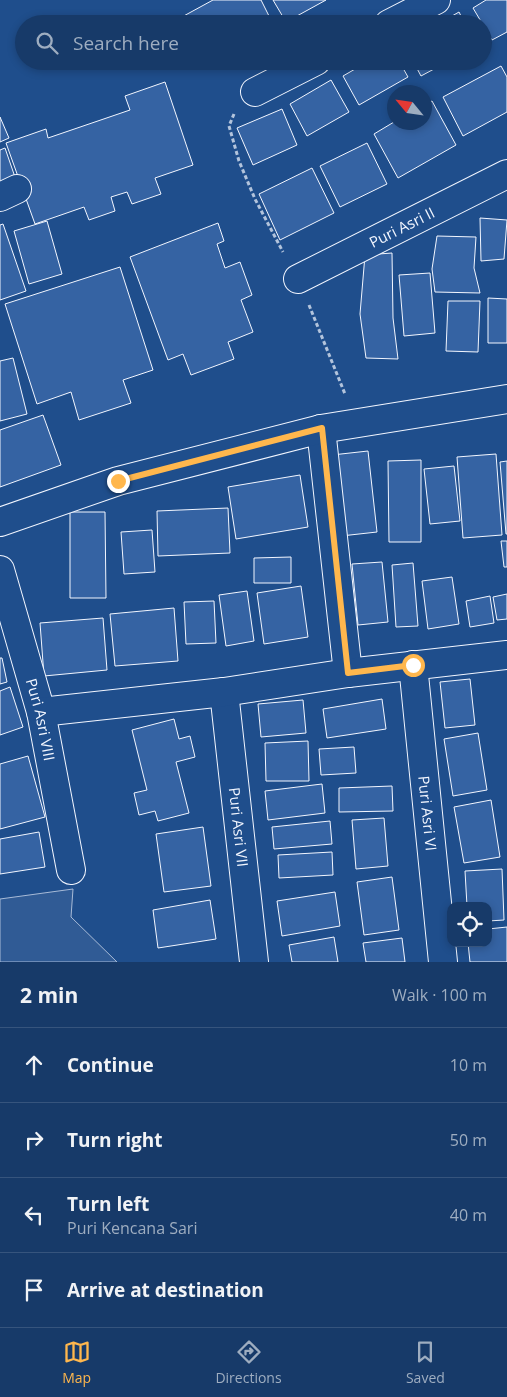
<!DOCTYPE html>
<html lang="en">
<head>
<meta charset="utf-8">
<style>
  :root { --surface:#173a69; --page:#20416f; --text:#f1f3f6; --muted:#9eadc0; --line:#36547d; --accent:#ffb74d }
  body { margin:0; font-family:"Open Sans",sans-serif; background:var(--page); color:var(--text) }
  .controls { position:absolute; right:15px; bottom:15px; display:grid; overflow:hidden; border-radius:10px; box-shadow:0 2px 8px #0003 }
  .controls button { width:45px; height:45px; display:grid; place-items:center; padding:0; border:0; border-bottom:1px solid var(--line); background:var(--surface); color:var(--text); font:25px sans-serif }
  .compass { position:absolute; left:387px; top:85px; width:45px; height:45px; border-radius:50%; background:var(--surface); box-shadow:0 2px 8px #0003; rotate:299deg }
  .stop { position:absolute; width:15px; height:15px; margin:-11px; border:4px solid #ffb74d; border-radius:50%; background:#fff }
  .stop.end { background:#ffb74d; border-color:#fff; box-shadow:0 1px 5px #0008 }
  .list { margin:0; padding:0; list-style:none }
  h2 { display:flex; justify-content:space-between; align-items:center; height:65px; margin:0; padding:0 20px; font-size:21px }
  h2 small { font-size:16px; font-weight:400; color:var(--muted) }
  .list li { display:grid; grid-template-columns:32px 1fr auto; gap:15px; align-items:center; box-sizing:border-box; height:75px; padding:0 20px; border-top:1px solid var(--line) }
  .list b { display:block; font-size:19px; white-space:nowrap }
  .list p { margin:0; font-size:16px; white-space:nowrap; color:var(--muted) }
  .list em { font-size:16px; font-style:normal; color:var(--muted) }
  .icon { flex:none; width:28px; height:28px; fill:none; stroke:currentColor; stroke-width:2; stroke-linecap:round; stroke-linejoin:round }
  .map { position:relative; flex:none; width:507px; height:962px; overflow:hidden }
  .search { position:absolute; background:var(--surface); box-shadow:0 2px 8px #0003; left:15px; right:15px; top:15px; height:55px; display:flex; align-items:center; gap:12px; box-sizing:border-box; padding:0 18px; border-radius:28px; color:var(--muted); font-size:19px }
  .sheet { height:365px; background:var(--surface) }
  nav { display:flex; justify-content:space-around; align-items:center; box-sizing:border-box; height:70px; border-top:1px solid var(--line); background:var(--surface); font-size:14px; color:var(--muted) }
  nav a { display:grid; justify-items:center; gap:2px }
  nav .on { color:var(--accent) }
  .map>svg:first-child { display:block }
</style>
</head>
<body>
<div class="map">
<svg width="507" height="962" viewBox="0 0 507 962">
  <rect width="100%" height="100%" fill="#1f4e8c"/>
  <path fill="#305b95" stroke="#a8bbd7" d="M73 889 71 917 117 962H0V899Z"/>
  <path fill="#3563a3" stroke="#f2f6ff" d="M213 0H261L273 24H183L180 18Z
    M273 0H326L286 22Z
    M486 0H507V32L492 40 473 8Z
    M459 12 465 24H438Z
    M202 61H216L205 67Z
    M369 61H399L408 77 359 105 343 76Z
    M413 61H449L421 76Z
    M501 66 507 77V112L463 136 443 97Z
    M331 80 349 112 307 136 290 104Z
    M165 82 193 165 155 178 161 194 132 204 127 192 111 197 115 211 89 220 84 207 35 224 6 143 46 129 48 138 130 110 125 96Z
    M432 101 456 145 398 178 374 134 394 122H424V105Z
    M282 109 297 145 253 165 237 128Z
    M0 117 9 138 0 142Z
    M367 143 387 184 340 207 320 166Z
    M5 148 16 180 0 186V150Z
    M312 168 334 213 280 240 259 194Z
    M480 218 507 220 504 259 481 261Z
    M47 221 62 274 29 284 14 231Z
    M218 223 224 241 217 244 225 268 240 262 252 295 241 300 253 332 228 342 234 359 191 375 183 354 168 360 130 257Z
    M3 224 26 291 0 300V225Z
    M437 236 476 237 474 268 480 293 435 292 432 269Z
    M392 253 393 318 398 359 366 358 360 314 365 255Z
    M120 267 153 370 123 380 131 403 79 420 71 392 37 404 5 304Z
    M430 273 435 333 404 336 399 275Z
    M488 298 507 299V343H488Z
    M448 301H480L478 352 446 351Z
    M13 358 27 414 0 421V361Z
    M43 415 61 465 0 487V430Z
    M368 451 377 532 341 536 332 455Z
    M496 454 502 535 463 538 457 457Z
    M421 460V542H389L388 461Z
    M507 461V534H506L500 462Z
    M454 466 460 521 430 524 424 469Z
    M300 475 308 527 236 539 228 487Z
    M228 508 230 553 158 556 157 511Z
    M70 512H105L106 598H70Z
    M152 530 155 572 124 574 121 532Z
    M501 541H507V567H504Z
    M291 557V583H254V558Z
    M382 562 388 622 358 625 352 564Z
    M413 563 418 626 396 627 392 565Z
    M452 577 459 624 428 629 422 581Z
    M301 586 308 637 264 644 257 593Z
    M247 591 254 641 226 646 219 595Z
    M507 594V619L497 620 493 597Z
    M490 596 494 623 470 627 466 601Z
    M214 601 216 643 186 644 184 602Z
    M174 608 178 661 115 666 110 614Z
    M103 618 107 670 44 676 40 623Z
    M0 658H2L7 682 0 684Z
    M470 679 475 725 445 728 440 682Z
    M10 687 23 727 0 735V691Z
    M382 699 386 729 327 738 323 709Z
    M303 700 306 733 261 737 258 704Z
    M174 719 179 739 190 736 195 757 176 762 189 813 158 821 155 811 139 815 134 793 147 790 132 730Z
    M478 733 487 790 453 796 444 739Z
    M308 741 309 781H266L265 743Z
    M354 747 356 773 321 775 319 749Z
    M28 756 45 817 0 829V764Z
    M322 784 325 813 268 820 265 791Z
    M392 786 393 811 339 812V788Z
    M491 800 500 857 464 863 454 807Z
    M384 818 388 866 356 869 352 820Z
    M330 821 332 844 274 849 272 827Z
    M203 827 211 886 164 892 156 834Z
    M39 832 45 867 0 874V839Z
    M332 852 333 875 279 878 278 855Z
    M502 869 504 920 488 921V906H467L465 871Z
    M392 877 399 930 364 935 357 882Z
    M335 892 340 926 282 936 277 901Z
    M210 900 216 939 158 948 153 910Z
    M507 927V962H470L468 943H488V929Z
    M334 937 338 962H292L289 945Z
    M402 938 405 962H366L363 943Z"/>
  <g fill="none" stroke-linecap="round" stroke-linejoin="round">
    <g stroke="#f2f6ff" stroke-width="30">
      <g id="minor">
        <path d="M389 24 436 0"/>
        <path d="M255 92 316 61"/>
        <path d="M0 197 17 189"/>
        <path id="s1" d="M298 279 507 174"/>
        <path d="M321 429 348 673"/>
        <path d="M0 522 118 481 321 429 507 399"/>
        <path id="s2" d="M0 570 41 712 71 870"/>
        <path id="s3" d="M413 665 443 962"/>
        <path id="s4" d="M224 692 254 962"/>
        <path d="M41 712 224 692 348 673 507 655"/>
      </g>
    </g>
    <path stroke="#b3c4dc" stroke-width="3" stroke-dasharray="4 2.5" stroke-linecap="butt" d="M234 114 229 126 239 161 255 199 283 252
      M309 305 345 394"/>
    <use href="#minor" stroke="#1f4e8c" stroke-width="28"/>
  </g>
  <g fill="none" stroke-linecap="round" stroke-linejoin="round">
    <path stroke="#ffb74d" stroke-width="6" d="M118 481 322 428 348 673 413 665"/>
  </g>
  <g text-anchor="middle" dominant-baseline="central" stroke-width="4" stroke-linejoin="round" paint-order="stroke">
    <g font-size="15" fill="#f2f6ff" stroke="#1f4e8c">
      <text stroke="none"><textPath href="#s1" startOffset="116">Puri Asri II</textPath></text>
      <text stroke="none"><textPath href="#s2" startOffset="155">Puri Asri VIII</textPath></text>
      <text stroke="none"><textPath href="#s3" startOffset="149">Puri Asri VI</textPath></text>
      <text stroke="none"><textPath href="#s4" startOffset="136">Puri Asri VII</textPath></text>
    </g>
  </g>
</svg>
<div class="controls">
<button><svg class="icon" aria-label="locate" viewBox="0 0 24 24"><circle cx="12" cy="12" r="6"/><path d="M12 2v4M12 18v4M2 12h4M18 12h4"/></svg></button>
</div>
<svg class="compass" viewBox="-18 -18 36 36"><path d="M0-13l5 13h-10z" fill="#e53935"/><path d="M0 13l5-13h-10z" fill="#9eadc0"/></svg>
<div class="stop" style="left:413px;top:665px"></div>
<div class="stop end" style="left:118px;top:481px"></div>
<div class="search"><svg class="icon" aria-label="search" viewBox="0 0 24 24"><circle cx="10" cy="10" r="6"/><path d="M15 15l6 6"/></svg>Search here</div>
</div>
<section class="sheet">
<h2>2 min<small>Walk · 100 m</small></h2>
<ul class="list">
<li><svg class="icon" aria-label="ahead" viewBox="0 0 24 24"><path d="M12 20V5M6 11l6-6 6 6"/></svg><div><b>Continue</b></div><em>10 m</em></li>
<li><svg class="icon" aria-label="right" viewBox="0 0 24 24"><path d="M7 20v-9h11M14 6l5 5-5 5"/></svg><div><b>Turn right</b></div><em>50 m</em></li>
<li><svg class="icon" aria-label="left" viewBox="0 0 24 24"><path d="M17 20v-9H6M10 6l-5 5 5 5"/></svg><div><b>Turn left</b><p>Puri Kencana Sari</p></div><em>40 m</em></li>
<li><svg class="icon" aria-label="arrive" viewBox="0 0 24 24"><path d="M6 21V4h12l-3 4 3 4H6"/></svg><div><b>Arrive at destination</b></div></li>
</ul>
</section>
<nav>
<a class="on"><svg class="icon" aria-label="map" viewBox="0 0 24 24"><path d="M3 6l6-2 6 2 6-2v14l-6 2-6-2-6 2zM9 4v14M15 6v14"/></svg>Map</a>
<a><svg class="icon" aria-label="directions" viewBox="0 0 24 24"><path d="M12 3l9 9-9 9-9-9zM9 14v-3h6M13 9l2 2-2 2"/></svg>Directions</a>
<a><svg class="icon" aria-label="saved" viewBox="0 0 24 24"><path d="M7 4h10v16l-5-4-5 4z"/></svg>Saved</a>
</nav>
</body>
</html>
